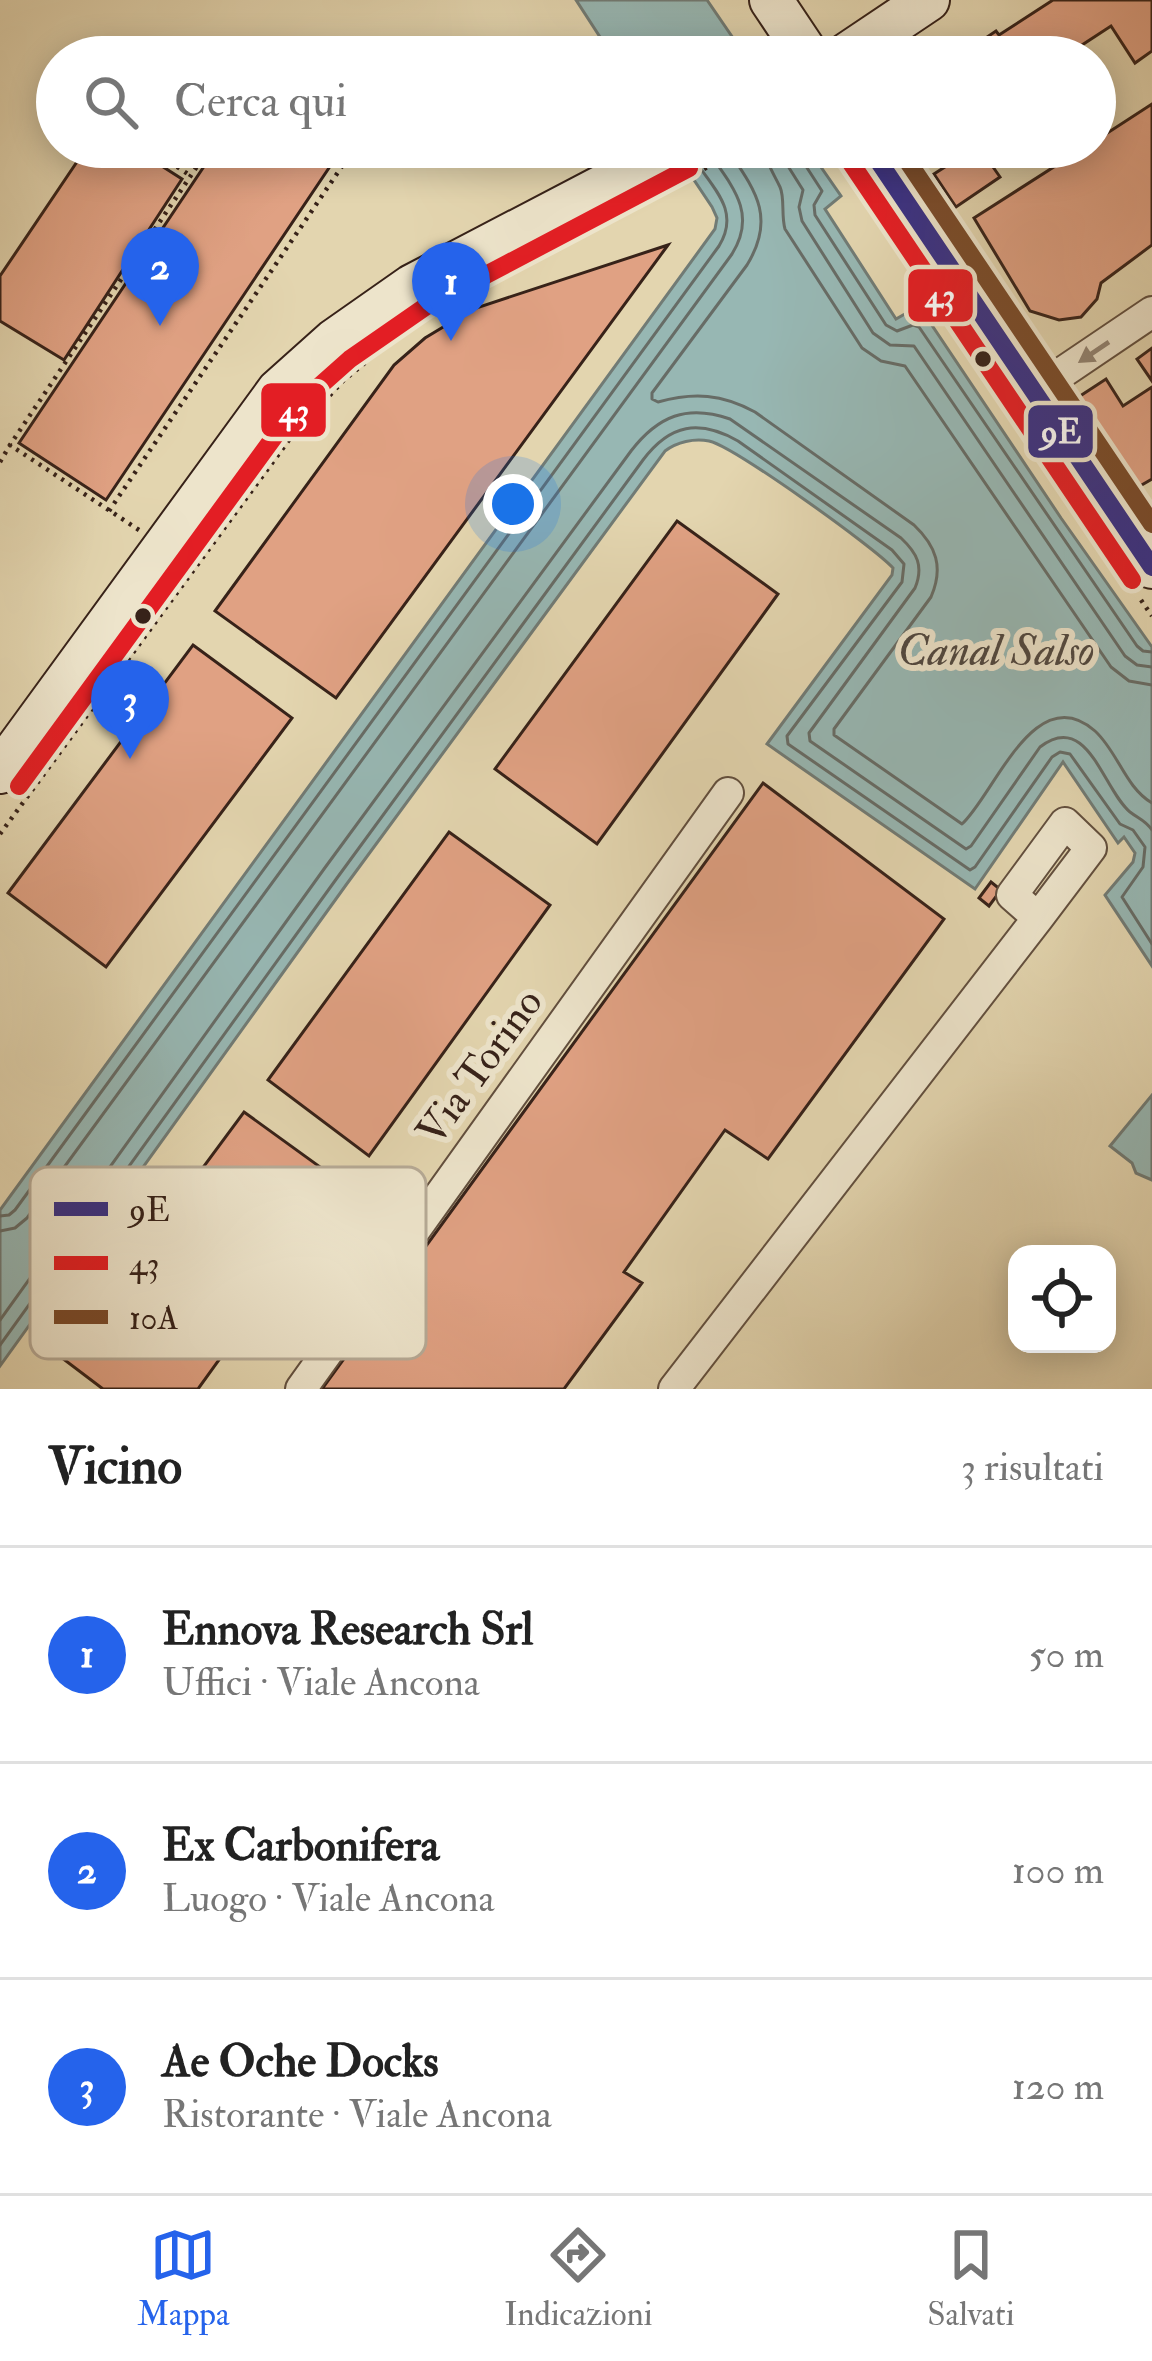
<!DOCTYPE html>
<html lang="it">
<head>
<meta charset="utf-8">
<style>
  :root { --surface:#fff; --page:#f2f2f2; --text:#222; --muted:#767676; --line:#e0e0e0; --accent:#2563eb }
  body { margin:0; font-family:"IM FELL Double Pica",serif; background:var(--page); color:var(--text) }
  .controls { position:absolute; right:36px; bottom:36px; display:grid; overflow:hidden; border-radius:24px; box-shadow:0 6px 30px #0003 }
  .controls button { width:108px; height:108px; display:grid; place-items:center; padding:0; border:0; border-bottom:3px solid var(--line); background:var(--surface); color:var(--text); font:60px sans-serif }
  .you { position:absolute; left:513px; top:504px; width:42px; height:42px; margin:-30px; border:9px solid #fff; border-radius:50%; background:#1a73e8; box-shadow:0 0 0 18px #1a73e833 }
  .badge { display:grid; place-items:center; width:78px; height:78px; border-radius:50%; background:var(--accent); color:#fff; font-size:39px; font-weight:700 }
  .pin { position:absolute; translate:-50% -99px; filter:drop-shadow(0 3px 6px #0008) }
  .pin::after { content:''; position:absolute; top:63px; width:42px; height:36px; background:inherit; clip-path:polygon(0 0,100% 0,50% 100%) }
  .list { margin:0; padding:0; list-style:none }
  h2 { display:flex; justify-content:space-between; align-items:center; height:156px; margin:0; padding:0 48px; font-size:51px }
  h2 small { font-size:39px; font-weight:400; color:var(--muted) }
  .list li { display:grid; grid-template-columns:78px 1fr auto; gap:36px; align-items:center; box-sizing:border-box; height:216px; padding:0 48px; border-top:3px solid var(--line) }
  .list b { display:block; font-size:45px; white-space:nowrap }
  .list p { margin:0; font-size:39px; white-space:nowrap; color:var(--muted) }
  .list em { font-size:39px; font-style:normal; color:var(--muted) }
  .icon { flex:none; width:66px; height:66px; fill:none; stroke:currentColor; stroke-width:2; stroke-linecap:round; stroke-linejoin:round }
  .map { position:relative; flex:none; width:1152px; height:1389px; overflow:hidden }
  .search { position:absolute; background:var(--surface); box-shadow:0 6px 30px #0003; left:36px; right:36px; top:36px; height:132px; display:flex; align-items:center; gap:30px; box-sizing:border-box; padding:0 42px; border-radius:66px; color:var(--muted); font-size:45px }
  .sheet { height:804px; background:var(--surface) }
  nav { display:flex; justify-content:space-around; align-items:center; box-sizing:border-box; height:168px; border-top:3px solid var(--line); background:var(--surface); font-size:33px; color:var(--muted) }
  nav a { display:grid; justify-items:center; gap:6px }
  nav .on { color:var(--accent) }
  .map>svg:first-child { display:block }
</style>
</head>
<body>
<div class="map">
<svg width="1152" height="1389" viewBox="0 0 1152 1389">
  <rect width="100%" height="100%" fill="#e3d5af"/>
  <filter id="stains"><feTurbulence type="fractalNoise" baseFrequency=".00167" numOctaves="4"/><feColorMatrix values="0 0 0 0 .2 0 0 0 0 .09 0 0 0 0 .02 0 0 0 .5 -.17"/></filter>
  <radialGradient id="worn" r=".72"><stop offset=".6" stop-color="#630" stop-opacity="0"/><stop offset="1" stop-color="#630" stop-opacity=".3"/></radialGradient>
  <path fill="#97b7b3" stroke="#717b75" stroke-width="3" d="M576 0H707L746 57H613Z
    M672 147H807L841 196 825 209 896 319 919 306 1061 518 1152 647V966L1105 895 1133 862 1135 853 1124 837 1118 843 1063 762 975 889 767 744 892 575 893 568C874 547 733 446 709 441 694 438 677 442 665 451L346 885 0 1366V1210L715 229 717 218 712 207Z
    M1152 1095V1180L1136 1173 1132 1163 1110 1146Z"/>
  <g fill="none" stroke-linecap="round" stroke-linejoin="round">
    <path stroke="#676c66" stroke-width="3" d="M726 147C754 189 777 216 747 265L652 393V399L658 402C694 392 722 394 755 412L914 525C936 546 944 567 931 597L834 729V735L962 824C994 795 1035 678 1095 731 1118 752 1125 787 1152 803
      M765 147C766 164 773 172 780 187 785 198 781 215 785 229L862 348 881 361 905 366 1111 667 1129 681 1152 685
      M783 147 786 163 803 190 799 207 802 221 873 333 890 345 914 346 1125 656 1137 665 1152 667
      M798 147 800 157 822 191 814 205 815 215 886 325 897 331 913 325 919 327 1137 646 1143 651 1152 652
      M0 1216 9 1215 15 1210 719 246C740 212 715 190 696 162
      M0 1231 15 1228 27 1218 732 254C759 211 729 183 705 147
      M0 1320 324 869 631 451C658 416 687 404 730 419L901 538C917 553 924 566 915 588L809 733 810 741 966 849 971 846 1040 747C1088 710 1103 790 1130 812 1139 819 1145 820 1152 830
      M0 1345 337 878 643 460C670 424 699 419 738 441L892 550 904 564 902 582 787 736 788 744 970 870 975 867 1052 757 1060 752 1070 754 1120 824 1133 830 1145 847 1143 867 1122 897 1152 944"/>
  </g>
  <path fill="#e0a183" stroke="#372219" stroke-width="3" d="M1053 0H1152V51L1135 63 1111 26 1079 47 1086 57 959 56 996 31 999 35Z
    M1152 104V245L1101 283 1097 299 1081 317 1059 320 1030 311 974 218 1085 147H1095V141Z
    M87 147H132L182 179 64 360 0 321V276Z
    M217 147H343L106 500 19 443Z
    M976 147H979L1000 177 956 207 934 174Z
    M668 245 336 698 215 611 394 365 425 338 473 309Z
    M1152 348V381L1137 359Z
    M1106 379 1123 406 1152 387V479L1133 490 1074 400Z
    M677 521 778 594 597 844 495 769Z
    M193 645 292 718 106 967 8 893Z
    M763 783 944 919 768 1159 725 1130 624 1272 642 1283 564 1389H322Z
    M449 832 550 905 369 1156 268 1080Z
    M991 882 1001 890 989 906 979 898Z
    M244 1112 345 1185 198 1389H103L62 1358Z"/>
  <g fill="none" stroke-linecap="round" stroke-linejoin="round">
    <g stroke="#624f3e" stroke-width="34">
      <path id="street" d="M1035 391 1152 312
        M301 1389 728 793
        M674 1389 1038 918 1091 848 1065 823 1012 895 1038 918"/>
    </g>
    <g stroke="#372219" stroke-width="46">
      <path id="secondary" d="M771 0 809 57
        M843 57 928 0
        M869 147 1152 567
        M0 772 278 391 335 340 412 286 678 147"/>
    </g>
    <path stroke="#372219" stroke-width="4.5" stroke-dasharray="3 6" stroke-linecap="butt" d="M147 147 191 176
      M580 157 599 147
      M704 169 746 147
      M0 462 10 445
      M109 511 355 147
      M139 530 10 445 210 147
      M1141 600 1152 616
      M0 834 289 440 343 381 366 362"/>
    <use href="#street" stroke="#ede4cb" stroke-width="30"/>
    <use href="#secondary" stroke="#ede4cb" stroke-width="42"/>
    <g stroke="#ede4cb" stroke-width="27">
      <path id="bus-1" d="M869 147 1152 567"/>
    </g>
    <g stroke="#ede4cb" stroke-width="27">
      <path id="bus-2" d="M849 160 1132 580
        M19 786 296 407 350 359 425 307 689 168"/>
    </g>
    <g stroke="#ede4cb" stroke-width="27">
      <path id="bus-3" d="M898 147 1152 524"/>
    </g>
    <use href="#bus-1" stroke="#393185" stroke-width="18"/>
    <use href="#bus-2" stroke="#e31e24" stroke-width="18"/>
    <use href="#bus-3" stroke="#7a4b2a" stroke-width="18"/>
  </g>
  <defs><path id="oneway-solid" d="M-6-.8H1V-3.2L6.5 0L1 3.2V.8H-6Z" transform="scale(3)"/></defs>
  <use fill="#928372" href="#oneway-solid" transform="translate(1094 352) rotate(146)"/>
  <g fill="#372219" stroke="#ede4cb" stroke-width="4.5">
    <circle cx="983" cy="359" r="10"/>
    <circle cx="143" cy="616" r="10"/>
  </g>
  <g text-anchor="middle" dominant-baseline="central" stroke-width="12" stroke-linejoin="round" paint-order="stroke">
    <g font-size="42" fill="#372219" stroke="#ede4cb">
      <text transform="translate(480 1067) rotate(-54)">Via Torino</text>
    </g>
    <g font-size="45" font-style="italic" fill="#4f4740" stroke="#ede4cb">
      <text x="996" y="651">Canal Salso</text>
    </g>
  </g>
  <rect x="30" y="1167" width="396" height="192" rx="18" fill="#ede4cb" stroke="#b6aa96" stroke-width="3"/>
  <rect x="54" y="1202" width="54" height="14" fill="#393185"/>
  <rect x="54" y="1256" width="54" height="14" fill="#e31e24"/>
  <rect x="54" y="1310" width="54" height="14" fill="#7a4b2a"/>
  <g font-size="33" fill="#372219">
    <text x="129" y="1221">9E</text>
    <text x="129" y="1275">43</text>
    <text x="129" y="1329">10A</text>
  </g>
  <g stroke="#ede4cb" stroke-width="4.5">
    <rect x="906" y="267" width="69" height="57" rx="12" fill="#e31e24"/>
    <rect x="259" y="381" width="69" height="58" rx="12" fill="#e31e24"/>
    <rect x="1026" y="403" width="69" height="57" rx="12" fill="#393185"/>
  </g>
  <g font-size="33" text-anchor="middle" font-weight="bold" fill="#fff">
    <text x="940" y="307">43</text>
    <text x="294" y="422">43</text>
    <text x="1061" y="443">9E</text>
  </g>
  <rect width="100%" height="100%" filter="url(#stains)"/>
  <rect width="100%" height="100%" fill="url(#worn)"/>
</svg>
<div class="controls">
<button><svg class="icon" aria-label="locate" viewBox="0 0 24 24"><circle cx="12" cy="12" r="6"/><path d="M12 2v4M12 18v4M2 12h4M18 12h4"/></svg></button>
</div>
<div class="you"></div>
<div class="pin badge" style="left:451px;top:341px">1</div>
<div class="pin badge" style="left:160px;top:326px">2</div>
<div class="pin badge" style="left:130px;top:759px">3</div>
<div class="search"><svg class="icon" aria-label="search" viewBox="0 0 24 24"><circle cx="10" cy="10" r="6"/><path d="M15 15l6 6"/></svg>Cerca qui</div>
</div>
<section class="sheet">
<h2>Vicino<small>3 risultati</small></h2>
<ul class="list">
<li><span class="badge">1</span><div><b>Ennova Research Srl</b><p>Uffici · Viale Ancona</p></div><em>50 m</em></li>
<li><span class="badge">2</span><div><b>Ex Carbonifera</b><p>Luogo · Viale Ancona</p></div><em>100 m</em></li>
<li><span class="badge">3</span><div><b>Ae Oche Docks</b><p>Ristorante · Viale Ancona</p></div><em>120 m</em></li>
</ul>
</section>
<nav>
<a class="on"><svg class="icon" aria-label="map" viewBox="0 0 24 24"><path d="M3 6l6-2 6 2 6-2v14l-6 2-6-2-6 2zM9 4v14M15 6v14"/></svg>Mappa</a>
<a><svg class="icon" aria-label="directions" viewBox="0 0 24 24"><path d="M12 3l9 9-9 9-9-9zM9 14v-3h6M13 9l2 2-2 2"/></svg>Indicazioni</a>
<a><svg class="icon" aria-label="saved" viewBox="0 0 24 24"><path d="M7 4h10v16l-5-4-5 4z"/></svg>Salvati</a>
</nav>
</body>
</html>
